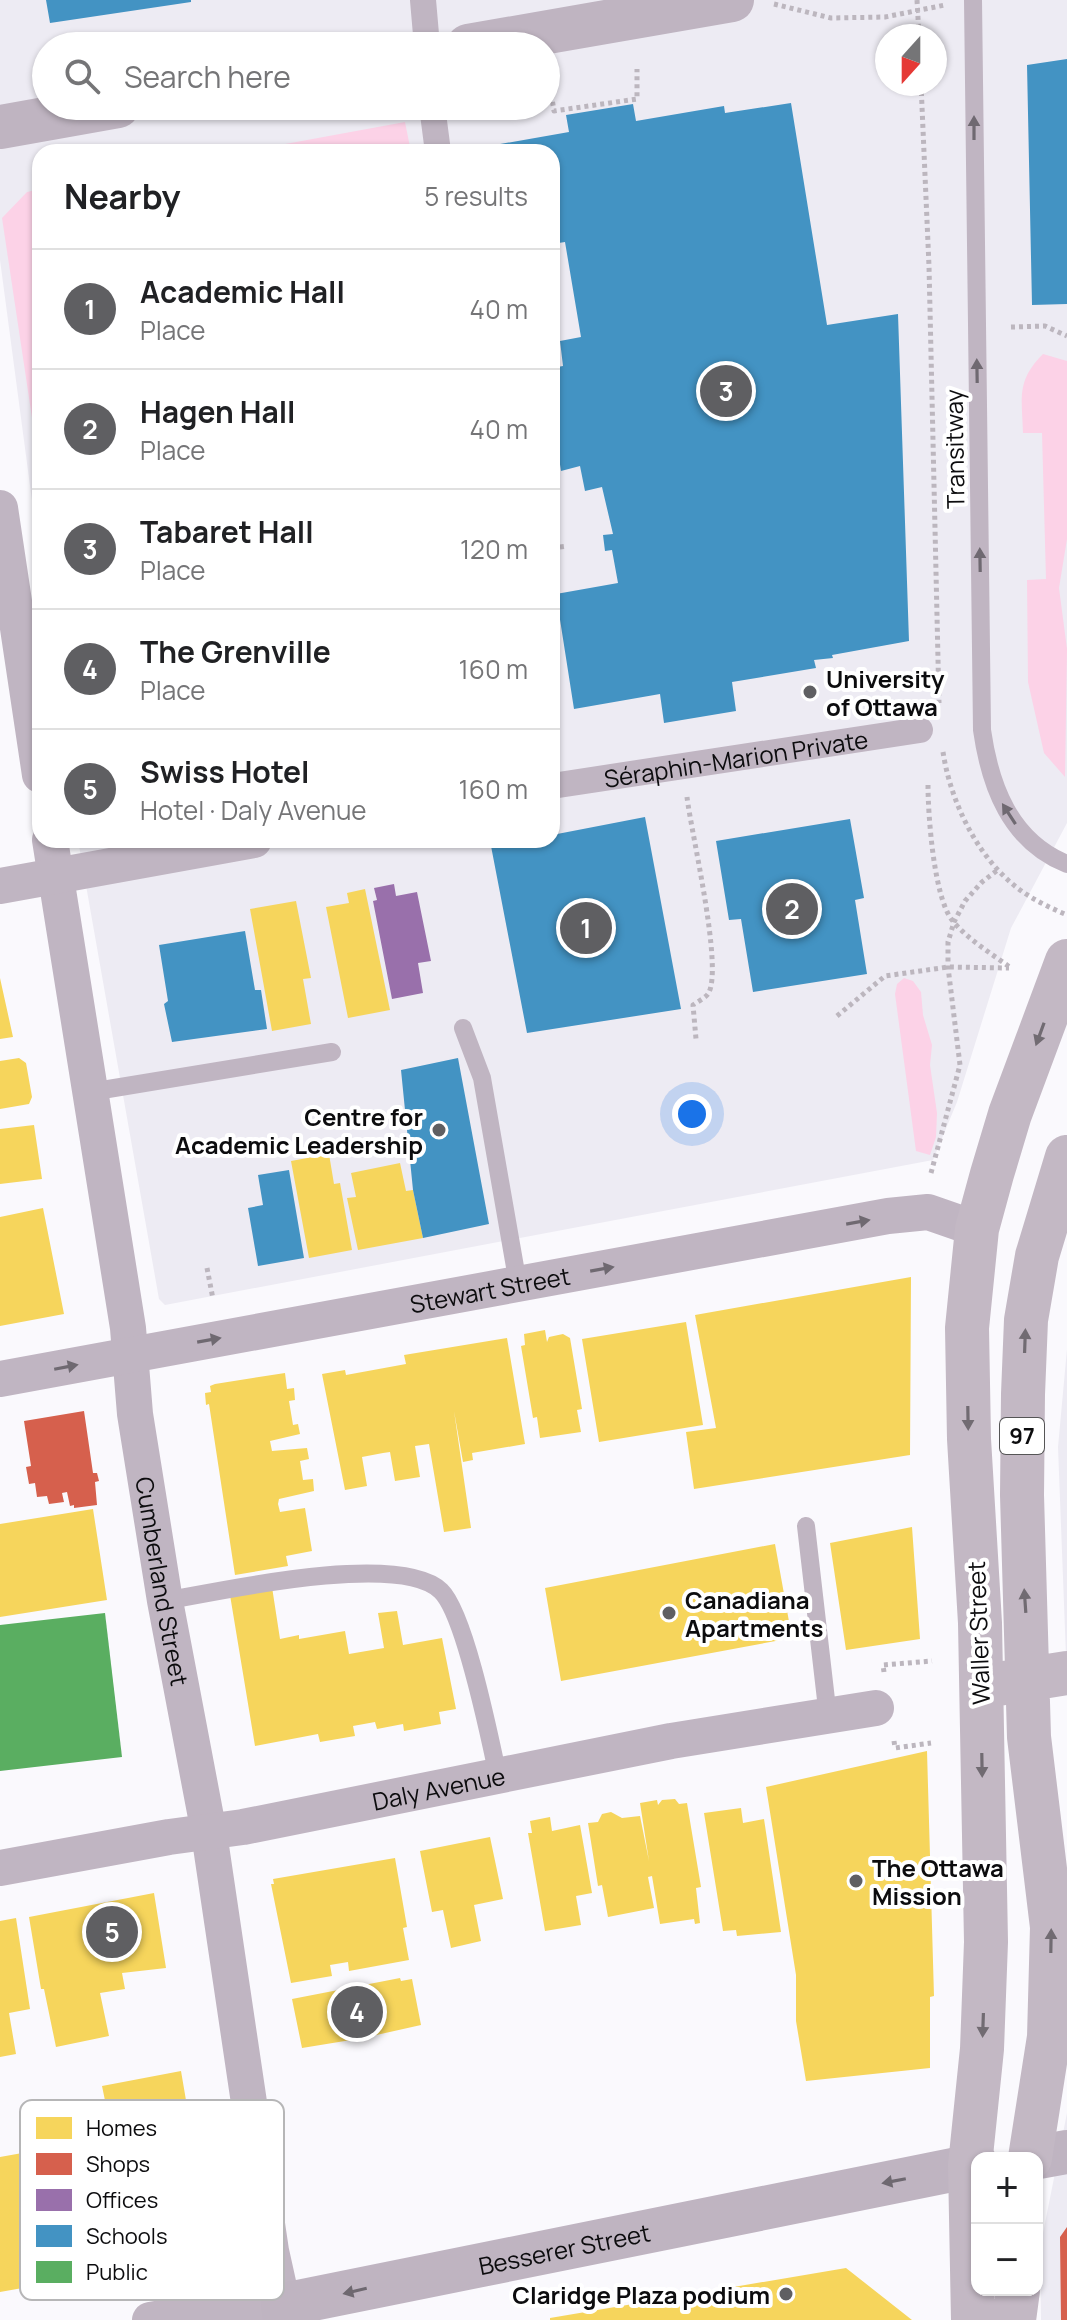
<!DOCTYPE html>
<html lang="en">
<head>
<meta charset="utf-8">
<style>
  :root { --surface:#fff; --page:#f6f6f6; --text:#202124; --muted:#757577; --line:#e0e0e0; --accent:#5f5f62 }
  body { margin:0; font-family:Manrope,sans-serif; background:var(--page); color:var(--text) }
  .controls { position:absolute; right:24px; bottom:24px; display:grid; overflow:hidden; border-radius:16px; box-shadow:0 2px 6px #0004 }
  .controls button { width:72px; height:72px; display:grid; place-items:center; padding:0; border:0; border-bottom:2px solid var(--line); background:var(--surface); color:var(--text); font:40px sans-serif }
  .compass { position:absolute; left:875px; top:24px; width:72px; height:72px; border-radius:50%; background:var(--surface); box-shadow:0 2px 6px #0004; rotate:201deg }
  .you { position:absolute; left:692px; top:1114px; width:28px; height:28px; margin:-20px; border:6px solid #fff; border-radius:50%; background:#1a73e8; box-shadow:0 0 0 12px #1a73e833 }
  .badge { display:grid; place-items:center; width:52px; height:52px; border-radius:50%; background:var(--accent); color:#fff; font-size:26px; font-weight:700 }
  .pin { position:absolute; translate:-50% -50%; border:4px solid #fff; box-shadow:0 2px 8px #0006 }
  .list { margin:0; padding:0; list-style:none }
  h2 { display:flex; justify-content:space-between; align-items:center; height:104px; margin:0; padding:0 32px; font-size:34px }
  h2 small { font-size:26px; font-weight:400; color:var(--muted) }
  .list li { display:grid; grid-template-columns:52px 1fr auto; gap:24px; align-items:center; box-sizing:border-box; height:120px; padding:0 32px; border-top:2px solid var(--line) }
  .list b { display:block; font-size:30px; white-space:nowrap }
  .list p { margin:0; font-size:26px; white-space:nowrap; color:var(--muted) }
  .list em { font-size:26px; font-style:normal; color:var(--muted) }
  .icon { flex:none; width:44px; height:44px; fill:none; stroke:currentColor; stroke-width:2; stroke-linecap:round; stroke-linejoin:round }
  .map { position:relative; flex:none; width:1067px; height:2320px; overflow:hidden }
  .search { position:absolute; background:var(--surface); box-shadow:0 2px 6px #0004; left:32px; top:32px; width:528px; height:88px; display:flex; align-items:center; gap:20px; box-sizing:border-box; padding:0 28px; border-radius:44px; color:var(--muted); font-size:30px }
  .panel { position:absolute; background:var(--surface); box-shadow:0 2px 6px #0004; left:32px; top:144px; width:528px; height:704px; border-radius:24px }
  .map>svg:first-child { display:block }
</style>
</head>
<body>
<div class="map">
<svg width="1067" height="2320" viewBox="0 0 1067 2320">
  <rect width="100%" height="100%" fill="#faf9fd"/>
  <path fill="#edebf3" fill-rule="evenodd" d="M0 0H1067V823L1011 928 957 1102 933 1160 165 1305 159 1299 78 840H552V152H40V561L0 260ZM887 36H935V84H887ZM46 46H546V106H46Z
    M1067 1349V1682L1058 1447Z
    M1067 2113V2320H1041L1040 2248Z"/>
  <path fill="#fcd2e7" d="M405 122 411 152H242Z
    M40 189V471L2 218 27 192Z
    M1043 354 1067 361V539L1059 588 1067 649 1065 777 1044 753 1028 682 1027 580 1046 579 1042 433H1023C1022 398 1016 381 1043 354Z
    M904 978 913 981 921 992 923 1015 932 1045 930 1065 937 1113 936 1137 930 1155 916 1151 895 994 897 984Z"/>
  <path fill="#f6d55c" d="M365 889 390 1010 348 1018 326 907 349 903 347 893Z
    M296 901 311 978 303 979 311 1024 272 1031 250 909Z
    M0 978 13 1037 0 1039Z
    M19 1058 26 1063 32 1097 29 1104 0 1109V1061Z
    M34 1125 42 1179 0 1184V1129Z
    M329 1154 334 1184 340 1183 352 1250 309 1258 291 1161Z
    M400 1163 406 1191 413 1190 423 1238 358 1250 347 1198 356 1197 351 1173Z
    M43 1208 64 1314 0 1326V1217Z
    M911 1277 910 1455 694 1489 686 1432 716 1428 695 1315Z
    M686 1322 703 1425 599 1442 582 1339Z
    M545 1330 547 1342 549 1337 563 1334 570 1338 582 1409 577 1410 581 1432 540 1438 537 1417 533 1418 521 1346 525 1345 524 1334Z
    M507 1338 525 1444 472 1453 473 1460 463 1462 454 1411 471 1528 444 1532 429 1444 415 1446 420 1477 395 1481 390 1452 383 1453 362 1457 367 1486 345 1490 322 1374 345 1370 346 1375 406 1364 404 1355Z
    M285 1373 287 1389 294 1388 295 1400 289 1401 293 1425 298 1424 300 1434 270 1441 272 1451 307 1448 309 1459 300 1461 303 1480 313 1479 314 1491 279 1499 278 1504 280 1512 305 1508 312 1551 286 1556 288 1566 235 1575 209 1404 206 1405 205 1393 211 1392 210 1386 215 1384Z
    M93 1509 107 1600 0 1617V1524Z
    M912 1527 920 1639 846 1650 830 1543Z
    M775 1544 792 1638 561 1681 545 1588Z
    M272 1587 280 1639 299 1635V1639L345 1631 349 1654 384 1648 378 1613 397 1611 403 1645 442 1638 456 1709 439 1712 441 1724 404 1731 403 1724 377 1729 375 1722 353 1726 355 1736 320 1742 318 1734 255 1746 230 1595Z
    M927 1751 934 1996 930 1997V2068L806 2081 796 2021V1975L766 1787Z
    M675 1799 679 1804 687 1803 701 1887 696 1888 700 1923 695 1924 694 1919 660 1924 652 1876 648 1877 654 1908 608 1917 602 1885 598 1886 588 1823 598 1822 602 1814 611 1812 622 1818 640 1816 649 1861 640 1803 657 1800 658 1805 662 1800Z
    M741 1808 743 1823 764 1819 781 1932 737 1936 736 1930 723 1931 704 1813Z
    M550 1817 552 1831 580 1825 592 1893 576 1896 581 1925 545 1931 528 1833H532L530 1821Z
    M490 1837 503 1899 474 1905 481 1941 451 1948 443 1910 432 1912 420 1851Z
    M395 1858 407 1927 403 1928 409 1960 349 1971 348 1962 330 1965 332 1976 291 1983 271 1884H274L273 1879Z
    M154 1893 166 1968 122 1973 125 1989 100 1993 109 2036 56 2047 44 1989H41L29 1917Z
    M16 1918 30 2009 9 2013 16 2054 0 2057V1921Z
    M400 1978 401 1981 412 1979 421 2025 363 2038 361 2030 349 2032 351 2040 302 2048 292 1999Z
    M181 2071 188 2112 135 2122 133 2115 109 2120 102 2086Z
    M39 2150 62 2281 0 2292V2157Z
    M846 2268 912 2320H550V2318Z"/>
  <path fill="#d6604d" d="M84 1411 93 1473H97L99 1481 95 1482 97 1505 74 1508V1505L70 1506 67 1492 62 1493 64 1502 49 1504 47 1496 37 1497 35 1483 29 1484 26 1467 31 1466 24 1421Z
    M1067 2227V2320H1061L1060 2237Z"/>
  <path fill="#9970ab" d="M394 884 396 896 417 892 431 961 418 963 423 993 392 999 373 901 377 900 374 888Z"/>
  <path fill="#4393c3" d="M46 0H191V2L50 23Z
    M1067 59V304L1032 305 1027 65Z
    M791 103 827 325 898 314 909 641 832 655 833 658 814 660 816 668 732 682 736 711 664 723 660 694 574 709 556 594 618 583 612 550 605 551 603 535 613 534 602 487 585 491 580 466 561 471 552 413V368L563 366 560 341 581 337 565 242 552 244V152H484L483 147 569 132 566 115 633 104 636 121 724 106 725 113Z
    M645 817 681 1009 527 1033 491 846 524 840H552V835Z
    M850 819 864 898 855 900 867 974 753 992 741 919 729 920 716 841Z
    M245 931 255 990H261L267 1029 172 1042 164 1004 168 1001 159 945Z
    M458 1058 489 1224 423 1238 413 1190 401 1070Z
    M289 1170 304 1258 258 1266 248 1208 263 1205 258 1175Z"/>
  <path fill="#5aae61" d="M105 1613 122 1757 0 1771V1625Z"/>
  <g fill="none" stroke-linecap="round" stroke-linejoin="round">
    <path stroke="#bcb6be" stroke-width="5" stroke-dasharray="4 4" stroke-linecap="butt" d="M917 0 919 36
      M774 4 831 18 885 17 945 5
      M921 84 929 266 939 703
      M550 86 554 111 637 99V69
      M1011 327 1045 326 1067 336
      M552 422H553
      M552 548 567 546
      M943 752C950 798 973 848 1008 880 1025 896 1046 906 1067 915
      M928 785C928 816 934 897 952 920 967 939 992 954 1011 968
      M687 797C691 832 724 970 708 994 705 998 697 1002 693 1005L696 1039
      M837 1016 885 976 948 967 1009 968
      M931 1173 960 1065 948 967V942L954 922 965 901 982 882 999 869
      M207 1268 213 1299
      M884 1672 883 1665 932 1661
      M894 1741 895 1748 931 1743"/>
    <path stroke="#c0b5c2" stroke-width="18" d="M973 0 982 730C990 786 1010 841 1067 864
      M463 1028 482 1078 518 1284
      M90 1092 332 1052
      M806 1526 828 1717
      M165 1601C220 1591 400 1551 441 1591 465 1614 490 1739 498 1776"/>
    <g stroke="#c0b5c2" stroke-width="26">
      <path d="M423 0 427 46"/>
      <path d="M432 106 438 152"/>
      <path id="s1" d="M552 786 920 730"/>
    </g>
    <g stroke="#c0b5c2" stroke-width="36">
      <path d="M0 508 40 775"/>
      <path id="s2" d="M50 840 128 1328 135 1414 165 1601 209 1833 271 2251 283 2305 231 2306 150 2320"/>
      <path d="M0 886 254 840"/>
      <path id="s3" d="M0 1379 888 1216 928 1212 977 1229"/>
      <path id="s4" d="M0 1868 169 1837 243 1827 671 1741 876 1708"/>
    </g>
    <g stroke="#bfb4c1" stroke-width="44">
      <path d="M468 46 732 0"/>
      <path d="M0 127 118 106"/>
      <path d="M1033 2158 1067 2152"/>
      <path id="s5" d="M285 2320 283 2305 977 2165"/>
    </g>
    <path stroke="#c3b8c4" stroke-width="44" d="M998 1684 1067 1673
      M1030 2158 1049 2037 1052 1927 1029 1737 1022 1495 1023 1394 1026 1320 1037 1256 1067 1157
      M973 2320 970 2165 982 2049 986 1942 980 1623 969 1439 967 1328 977 1229 992 1174 1010 1114 1067 961
      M1014 2320 1018 2290"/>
  </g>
  <defs><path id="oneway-solid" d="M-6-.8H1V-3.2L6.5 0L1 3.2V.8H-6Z" transform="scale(2)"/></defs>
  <g fill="#6f6971">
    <use href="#oneway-solid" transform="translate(974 128) rotate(-90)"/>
    <use href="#oneway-solid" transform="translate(977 371) rotate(-91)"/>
    <use href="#oneway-solid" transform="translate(980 560) rotate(-91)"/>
    <use href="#oneway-solid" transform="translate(1009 814) rotate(-123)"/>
    <use href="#oneway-solid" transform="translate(858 1222) rotate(-10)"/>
    <use href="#oneway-solid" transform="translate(602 1269) rotate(-10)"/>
    <use href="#oneway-solid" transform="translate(209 1340) rotate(-10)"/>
    <use href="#oneway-solid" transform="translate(66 1367) rotate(-11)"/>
  </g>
  <g fill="#716b72">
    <use href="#oneway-solid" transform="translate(1040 1034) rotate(110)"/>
    <use href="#oneway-solid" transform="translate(1025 1341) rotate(-88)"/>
    <use href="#oneway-solid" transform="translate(968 1418) rotate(89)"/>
    <use href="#oneway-solid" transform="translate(1025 1601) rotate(-94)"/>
    <use href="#oneway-solid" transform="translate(982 1765) rotate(89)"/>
    <use href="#oneway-solid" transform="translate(1051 1941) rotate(-89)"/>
    <use href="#oneway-solid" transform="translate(983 2025) rotate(92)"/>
  </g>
  <g fill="#6e6870">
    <use href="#oneway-solid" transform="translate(894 2181) rotate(169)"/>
    <use href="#oneway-solid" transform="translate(355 2291) rotate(167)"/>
  </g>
  <g fill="#5f5f62" stroke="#fff" stroke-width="3">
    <circle cx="810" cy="692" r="8"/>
    <circle cx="439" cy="1130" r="8"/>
    <circle cx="669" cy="1613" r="8"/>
    <circle cx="856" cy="1881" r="8"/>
    <circle cx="786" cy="2294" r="8"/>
  </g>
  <g text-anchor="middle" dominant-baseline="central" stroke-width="8" stroke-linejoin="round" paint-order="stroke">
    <rect fill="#fff" stroke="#555556" stroke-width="2" x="1000" y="1418" width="44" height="36" rx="6"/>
    <g font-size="22" font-weight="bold" fill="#0c0c0e">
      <text x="1022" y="1436">97</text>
    </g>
    <g font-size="24" fill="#0c0c0e" stroke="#fff">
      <text transform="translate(954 449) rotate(-91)">Transitway</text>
      <text stroke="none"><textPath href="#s1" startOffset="186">Séraphin-Marion Private</textPath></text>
      <text stroke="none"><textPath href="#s3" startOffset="498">Stewart Street</textPath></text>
      <text stroke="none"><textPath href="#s2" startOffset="750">Cumberland Street</textPath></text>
      <text transform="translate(978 1633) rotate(-92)">Waller Street</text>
      <text stroke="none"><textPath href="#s4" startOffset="446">Daly Avenue</textPath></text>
      <text stroke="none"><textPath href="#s5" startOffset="302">Besserer Street</textPath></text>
    </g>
    <g font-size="24" font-weight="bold" fill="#0c0c0e" stroke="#fff" text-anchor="start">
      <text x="826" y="678">University<tspan x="826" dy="28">of Ottawa</tspan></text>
      <text x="423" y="1116" text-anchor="end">Centre for<tspan x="423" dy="28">Academic Leadership</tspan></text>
      <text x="685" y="1599">Canadiana<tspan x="685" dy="28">Apartments</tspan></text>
      <text x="872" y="1867">The Ottawa<tspan x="872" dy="28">Mission</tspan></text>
      <text x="770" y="2294" text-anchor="end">Claridge Plaza podium</text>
    </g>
  </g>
  <rect x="20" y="2100" width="264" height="200" rx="12" fill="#fff" stroke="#b6b6b7" stroke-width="2"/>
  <rect x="36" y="2117" width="36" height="22" fill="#f6d55c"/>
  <rect x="36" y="2153" width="36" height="22" fill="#d6604d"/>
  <rect x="36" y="2189" width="36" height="22" fill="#9970ab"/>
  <rect x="36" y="2225" width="36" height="22" fill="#4393c3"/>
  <rect x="36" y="2261" width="36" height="22" fill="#5aae61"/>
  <g font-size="22" fill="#0c0c0e">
    <text x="86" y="2136">Homes</text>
    <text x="86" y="2172">Shops</text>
    <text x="86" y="2208">Offices</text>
    <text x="86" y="2244">Schools</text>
    <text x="86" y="2280">Public</text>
  </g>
</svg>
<div class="controls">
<button>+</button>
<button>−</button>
</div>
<svg class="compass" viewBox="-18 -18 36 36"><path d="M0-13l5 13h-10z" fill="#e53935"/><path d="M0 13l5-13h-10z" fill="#757577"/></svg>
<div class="you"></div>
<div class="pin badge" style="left:586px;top:928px">1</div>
<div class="pin badge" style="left:792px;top:909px">2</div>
<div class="pin badge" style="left:726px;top:391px">3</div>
<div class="pin badge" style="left:357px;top:2012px">4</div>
<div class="pin badge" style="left:112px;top:1932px">5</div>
<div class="search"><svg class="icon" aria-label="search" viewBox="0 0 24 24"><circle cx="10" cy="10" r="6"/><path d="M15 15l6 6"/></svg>Search here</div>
<section class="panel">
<h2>Nearby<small>5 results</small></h2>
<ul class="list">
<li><span class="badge">1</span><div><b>Academic Hall</b><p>Place</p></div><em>40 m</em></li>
<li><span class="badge">2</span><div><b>Hagen Hall</b><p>Place</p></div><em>40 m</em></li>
<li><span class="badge">3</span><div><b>Tabaret Hall</b><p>Place</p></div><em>120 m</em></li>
<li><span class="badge">4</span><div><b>The Grenville</b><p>Place</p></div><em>160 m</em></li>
<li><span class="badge">5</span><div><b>Swiss Hotel</b><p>Hotel · Daly Avenue</p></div><em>160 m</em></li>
</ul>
</section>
</div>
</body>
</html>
